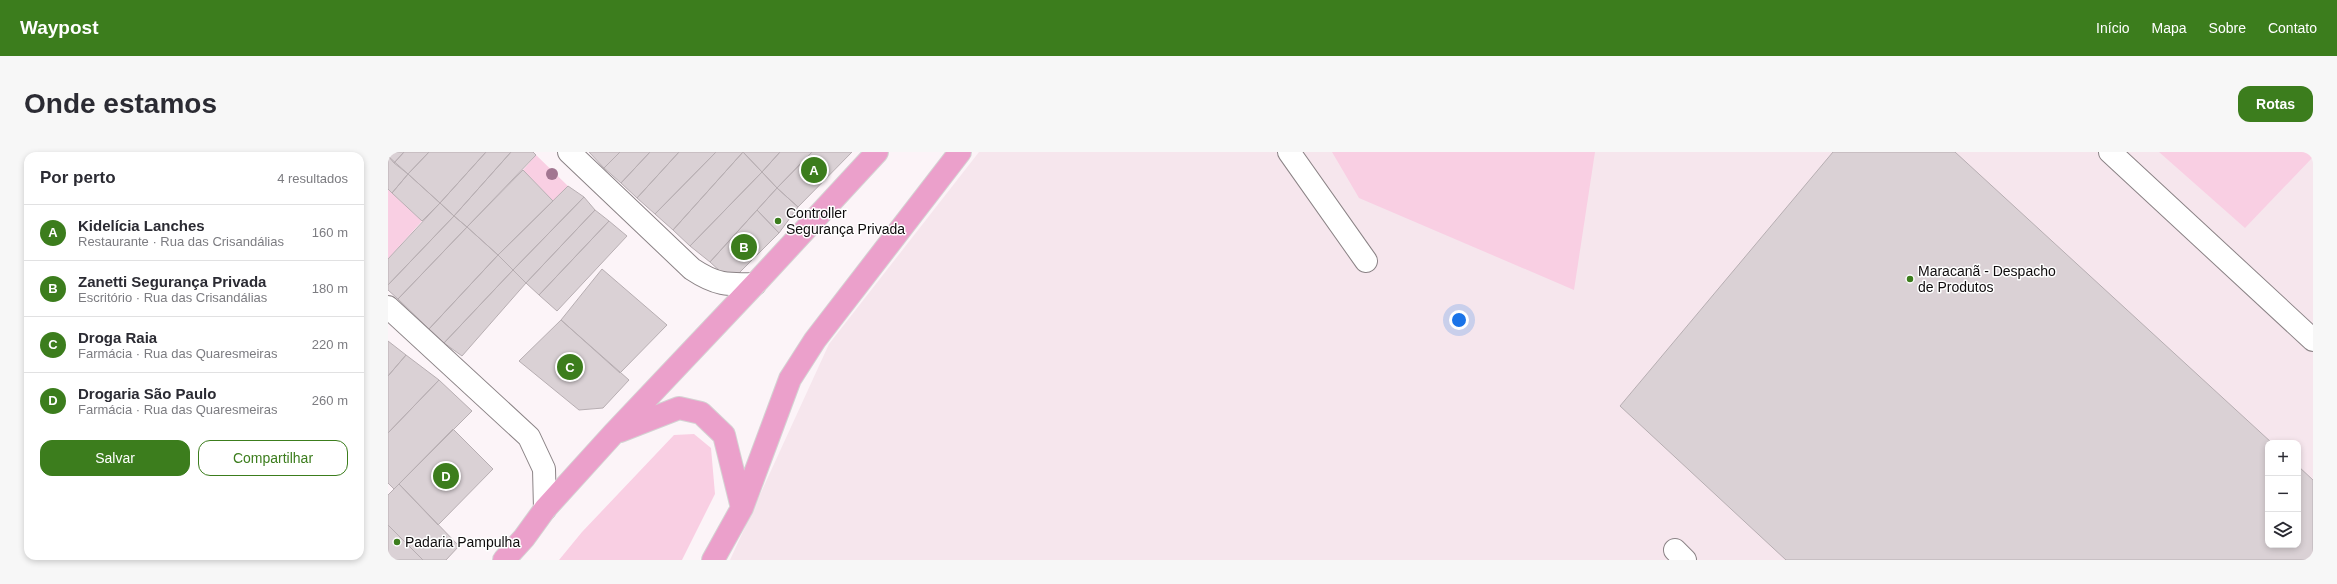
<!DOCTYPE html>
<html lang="pt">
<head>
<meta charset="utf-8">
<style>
  :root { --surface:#fff; --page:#f7f7f7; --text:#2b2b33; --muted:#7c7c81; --line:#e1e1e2; --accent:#3c7d1d }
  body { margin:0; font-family:Arial,sans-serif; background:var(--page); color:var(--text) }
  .controls { position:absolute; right:12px; bottom:12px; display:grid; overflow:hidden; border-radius:8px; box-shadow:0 2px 6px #0003 }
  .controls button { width:36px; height:36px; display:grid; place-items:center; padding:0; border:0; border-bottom:1px solid var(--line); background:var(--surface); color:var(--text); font:20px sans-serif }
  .you { position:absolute; left:1071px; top:168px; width:14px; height:14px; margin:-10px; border:3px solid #fff; border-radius:50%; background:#1a73e8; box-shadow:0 0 0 6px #1a73e833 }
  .badge { display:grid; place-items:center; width:26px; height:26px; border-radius:50%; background:var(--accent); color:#fff; font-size:13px; font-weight:700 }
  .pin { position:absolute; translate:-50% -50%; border:2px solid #fff; box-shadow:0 1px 4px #0006 }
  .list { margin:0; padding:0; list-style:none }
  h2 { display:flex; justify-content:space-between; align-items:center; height:52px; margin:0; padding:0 16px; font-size:17px }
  h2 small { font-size:13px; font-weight:400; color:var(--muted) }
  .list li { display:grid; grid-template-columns:26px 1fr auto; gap:12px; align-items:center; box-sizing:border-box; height:56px; padding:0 16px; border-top:1px solid var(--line) }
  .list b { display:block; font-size:15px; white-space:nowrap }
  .list p { margin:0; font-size:13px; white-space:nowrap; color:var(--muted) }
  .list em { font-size:13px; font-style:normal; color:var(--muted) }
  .actions { display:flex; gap:8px; padding:12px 16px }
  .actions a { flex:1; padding:9px 0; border:1px solid var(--accent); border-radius:12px; text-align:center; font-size:14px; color:var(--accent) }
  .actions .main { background:var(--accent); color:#fff }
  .icon { flex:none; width:22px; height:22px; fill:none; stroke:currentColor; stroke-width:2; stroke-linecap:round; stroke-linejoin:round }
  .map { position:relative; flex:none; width:1925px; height:408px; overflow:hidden; border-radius:12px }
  header { display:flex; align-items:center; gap:24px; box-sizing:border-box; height:56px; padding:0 20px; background:var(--accent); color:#fff }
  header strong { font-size:19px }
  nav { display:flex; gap:22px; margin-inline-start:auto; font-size:14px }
  .intro { display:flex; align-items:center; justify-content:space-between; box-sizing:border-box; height:96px; padding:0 24px }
  h1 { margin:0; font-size:28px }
  .button { padding:10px 18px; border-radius:12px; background:var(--accent); color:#fff; font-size:14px; font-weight:700 }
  main { display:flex; gap:24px; padding:0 24px }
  aside { flex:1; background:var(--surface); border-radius:12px; box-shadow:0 2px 6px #0003 }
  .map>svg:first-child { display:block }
</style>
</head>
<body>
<header>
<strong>Waypost</strong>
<nav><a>Início</a><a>Mapa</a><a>Sobre</a><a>Contato</a></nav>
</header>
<div class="intro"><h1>Onde estamos</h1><a class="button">Rotas</a></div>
<main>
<aside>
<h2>Por perto<small>4 resultados</small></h2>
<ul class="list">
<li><span class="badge">A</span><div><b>Kidelícia Lanches</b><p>Restaurante · Rua das Crisandálias</p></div><em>160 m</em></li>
<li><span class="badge">B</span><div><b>Zanetti Segurança Privada</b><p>Escritório · Rua das Crisandálias</p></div><em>180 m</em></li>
<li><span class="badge">C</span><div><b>Droga Raia</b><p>Farmácia · Rua das Quaresmeiras</p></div><em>220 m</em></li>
<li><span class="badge">D</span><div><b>Drogaria São Paulo</b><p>Farmácia · Rua das Quaresmeiras</p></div><em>260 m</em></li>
</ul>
<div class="actions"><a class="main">Salvar</a><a>Compartilhar</a></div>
</aside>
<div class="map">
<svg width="1925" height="408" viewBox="0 0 1925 408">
  <rect width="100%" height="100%" fill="#fcf4f8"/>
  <path fill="#f6e6ed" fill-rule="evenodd" d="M591 0H1925V408H342L441 192ZM1880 291H1910V393H1880Z"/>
  <path fill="#f9cfe3" d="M944 0H1207L1186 138 971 46Z
    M1771 0H1925V5L1857 76Z
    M148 3 180 34 165 49 135 18Z
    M0 37 34 69 0 107Z
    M306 282 323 296 327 342 294 408H171L194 380 286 283Z"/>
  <path fill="#dad1d5" stroke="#b7aeb2" d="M0 0H16L6 11 0 4Z
    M16 0H41L20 22 6 11Z
    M41 0H98L52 51 20 22Z
    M98 0H123L66 64 52 51Z
    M123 0H145L148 3 79 75 66 64Z
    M201 0H232L216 16Z
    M232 0H262L233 31 216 16Z
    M262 0H291L249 46 233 31Z
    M291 0H328L267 62 249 46Z
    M328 0H355L285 78 267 62Z
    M355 0H392L374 20Z
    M355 0 374 20 302 94 285 78Z
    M392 0H424L389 36 374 20Z
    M424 0H464L410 55 389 36Z
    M1445 0H1567L1884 291H1880V393H1910V314L1925 328V408H1398L1232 254Z
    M0 4 20 22 4 41 0 37Z
    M135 18 165 49 110 103 79 75Z
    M374 20 389 36 322 110 302 94Z
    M20 22 52 51 34 69 4 41Z
    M180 34 196 45 125 118 110 103Z
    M389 36 410 55 391 81 369 58Z
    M196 45 207 58 138 131 125 118Z
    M52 51 66 64 0 133V107Z
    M207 58 221 69 151 143 138 131Z
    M369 58 391 81 351 121H334L322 110Z
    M66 64 79 75 10 147 0 138V133Z
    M221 69 239 84 169 159 151 143Z
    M79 75 110 103 41 177 10 147Z
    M110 103 125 118 56 191 41 177Z
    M214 117 279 173 232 221 173 168Z
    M125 118 138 131 74 204 56 191Z
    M173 168 241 228 215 256 191 258 131 209Z
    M0 189 18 203 0 224Z
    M18 203 51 228 0 281V224Z
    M51 228 84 259 6 337 0 331V281Z
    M65 277 105 317 50 373 11 332Z
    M11 332 71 394 58 408H35L0 373V343Z
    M0 373 35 408H0Z"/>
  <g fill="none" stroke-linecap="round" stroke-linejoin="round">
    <g stroke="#8b8386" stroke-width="24">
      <path id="minor" d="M181 0 304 117C328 133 339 133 367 132
        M901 0 978 109
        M1722 0 1925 188
        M0 155 141 285 156 317 157 357
        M1287 398 1297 408"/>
    </g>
    <g stroke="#d4d3d3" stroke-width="24">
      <path id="major" d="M232 279 291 256 313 261 336 283 354 356
        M116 408 136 386 157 357 226 281 367 132 489 0
        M325 408 354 356 402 227 427 188 572 0"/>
    </g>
    <use href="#minor" stroke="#fff" stroke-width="22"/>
    <use href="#major" stroke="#eba0cb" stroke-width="22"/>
  </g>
  <circle fill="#a27691" cx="164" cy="22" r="6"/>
  <g fill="#3c7d1d" stroke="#fff" stroke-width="1.5">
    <circle cx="390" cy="69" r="4"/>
    <circle cx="1522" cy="127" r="4"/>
    <circle cx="9" cy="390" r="4"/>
  </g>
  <g text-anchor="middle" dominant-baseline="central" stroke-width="3" stroke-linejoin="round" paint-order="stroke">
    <g font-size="14" fill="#0f0c0d" stroke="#fff" text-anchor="start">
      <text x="398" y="61">Controller<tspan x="398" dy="16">Segurança Privada</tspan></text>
      <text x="1530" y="119">Maracanã - Despacho<tspan x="1530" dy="16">de Produtos</tspan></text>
      <text x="17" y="390">Padaria Pampulha</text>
    </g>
  </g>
</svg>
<div class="controls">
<button>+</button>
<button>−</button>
<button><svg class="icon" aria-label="layers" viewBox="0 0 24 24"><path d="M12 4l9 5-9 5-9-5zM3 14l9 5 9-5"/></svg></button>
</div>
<div class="you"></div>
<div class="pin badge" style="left:426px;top:18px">A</div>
<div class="pin badge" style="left:356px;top:95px">B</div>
<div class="pin badge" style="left:182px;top:215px">C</div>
<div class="pin badge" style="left:58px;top:324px">D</div>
</div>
</main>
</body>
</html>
